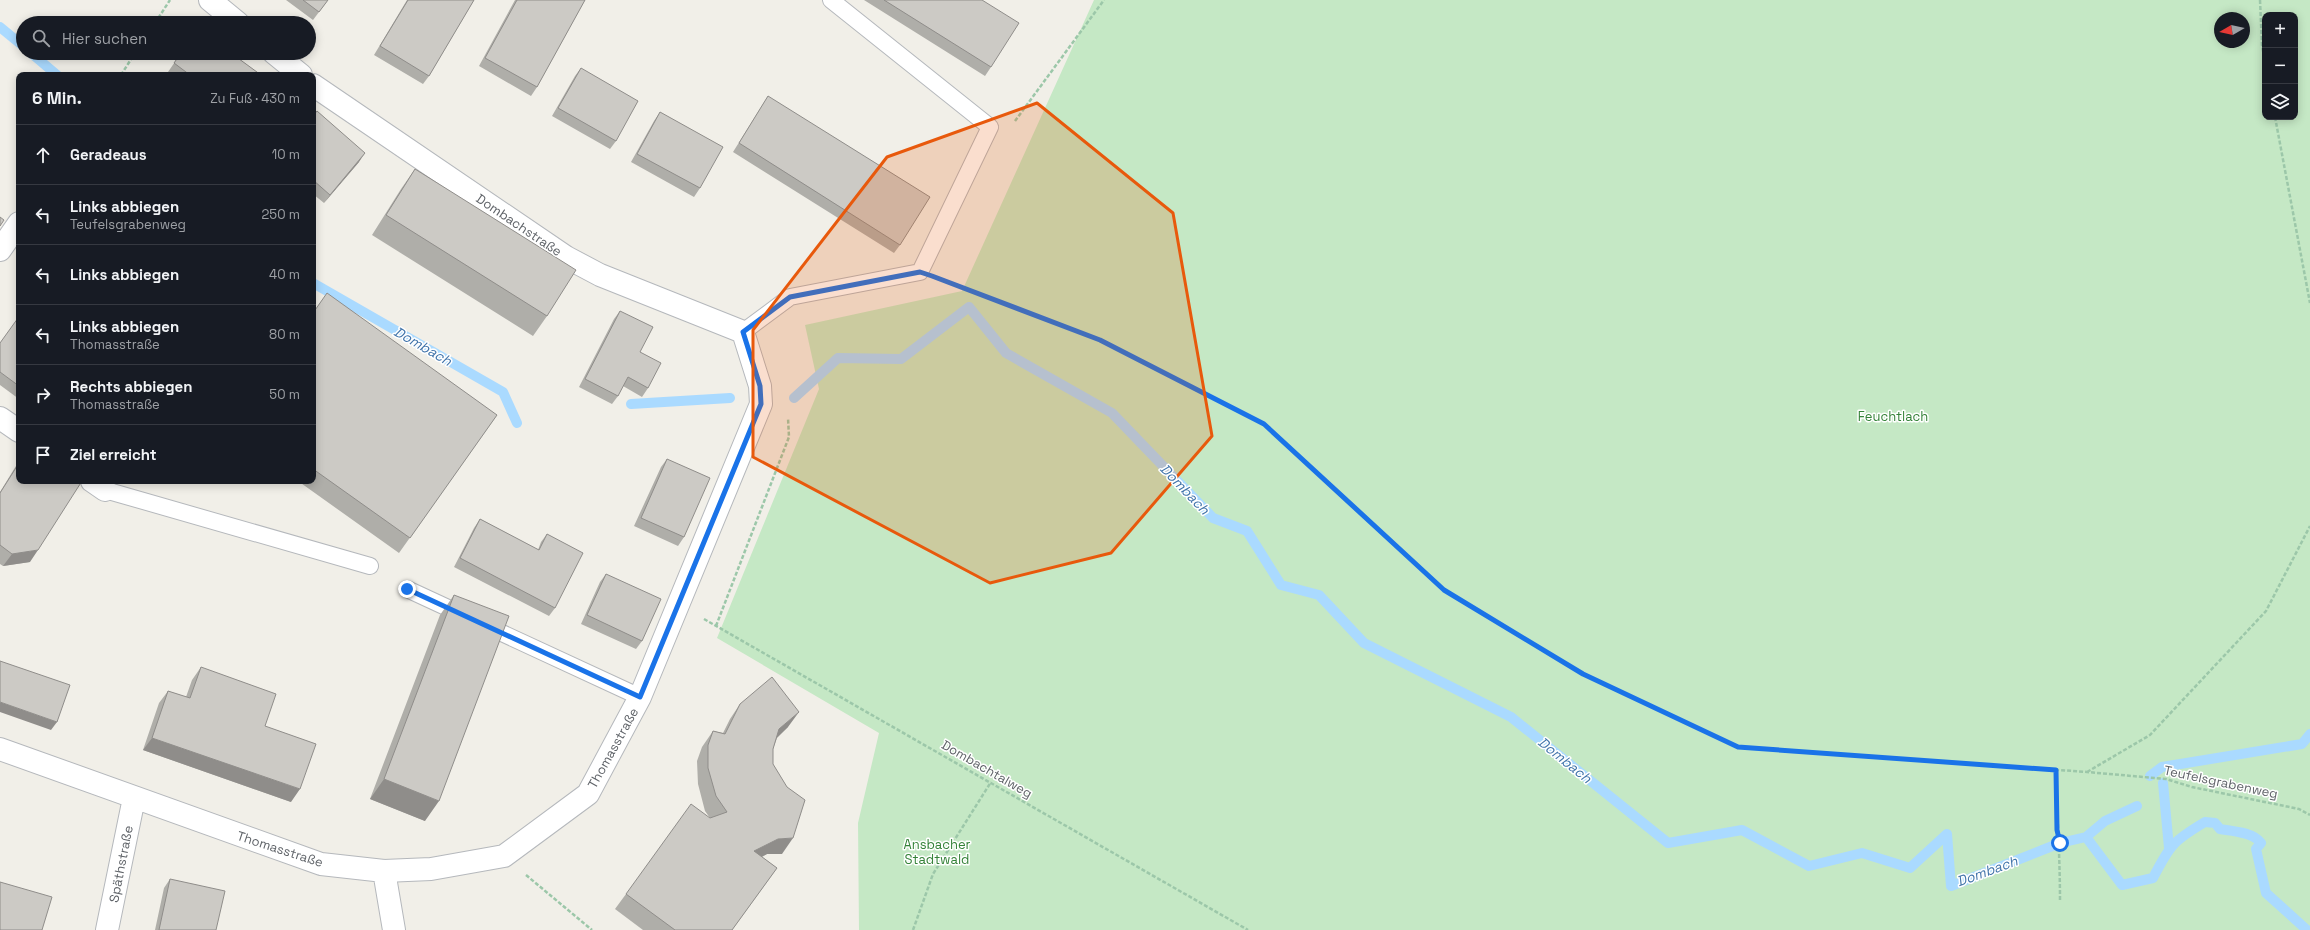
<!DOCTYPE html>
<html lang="de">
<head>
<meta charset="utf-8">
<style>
  :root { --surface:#171b24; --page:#242831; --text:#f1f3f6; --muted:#9ea1a6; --line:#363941 }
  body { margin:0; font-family:"Space Grotesk",sans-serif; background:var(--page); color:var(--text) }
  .controls { position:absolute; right:12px; top:12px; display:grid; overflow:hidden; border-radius:8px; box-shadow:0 2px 10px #0003 }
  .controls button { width:36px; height:36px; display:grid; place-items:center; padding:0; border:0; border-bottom:1px solid var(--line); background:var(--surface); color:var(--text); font:20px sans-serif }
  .compass { position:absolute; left:2214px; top:12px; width:36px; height:36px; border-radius:50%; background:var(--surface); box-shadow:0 2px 10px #0003; rotate:261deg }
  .stop { position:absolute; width:12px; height:12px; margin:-9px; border:3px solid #1a73e8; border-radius:50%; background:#fff }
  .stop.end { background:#1a73e8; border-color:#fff; box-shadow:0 1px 4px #0008 }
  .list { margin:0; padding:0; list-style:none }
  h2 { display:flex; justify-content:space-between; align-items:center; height:52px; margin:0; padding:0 16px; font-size:17px }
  h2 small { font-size:13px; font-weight:400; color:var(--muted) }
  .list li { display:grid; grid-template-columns:26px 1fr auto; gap:12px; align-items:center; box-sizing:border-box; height:60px; padding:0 16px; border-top:1px solid var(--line) }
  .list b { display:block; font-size:15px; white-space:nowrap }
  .list p { margin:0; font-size:13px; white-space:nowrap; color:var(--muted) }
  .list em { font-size:13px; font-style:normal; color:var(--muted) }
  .icon { flex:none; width:22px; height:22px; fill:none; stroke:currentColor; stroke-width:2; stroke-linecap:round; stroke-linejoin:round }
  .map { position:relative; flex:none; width:2310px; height:930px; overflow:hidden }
  .search { position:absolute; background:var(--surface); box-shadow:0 2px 10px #0003; left:16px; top:16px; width:300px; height:44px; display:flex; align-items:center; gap:10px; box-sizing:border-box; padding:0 14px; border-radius:22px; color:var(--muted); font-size:15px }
  .panel { position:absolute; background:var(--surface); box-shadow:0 2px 10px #0003; left:16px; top:72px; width:300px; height:412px; border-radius:8px }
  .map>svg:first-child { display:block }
</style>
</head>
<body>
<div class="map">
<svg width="2310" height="930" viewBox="0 0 2310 930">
  <rect width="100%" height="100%" fill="#f1efe8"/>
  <path fill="#c5e8c5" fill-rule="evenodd" d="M1094 0H2310V930H859L858 823 879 733 717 638 819 389 805 325 962 291ZM2265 15H2295V117H2265ZM2220 18H2244V42H2220Z"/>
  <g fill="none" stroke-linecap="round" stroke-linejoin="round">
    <path stroke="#aadaff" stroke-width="10" d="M0 27 23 46
      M31 53 57 75
      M313 283 503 392 517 423
      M794 398 838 358 901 359 969 307 1006 353 1112 413 1213 518 1247 531 1281 585 1319 595 1364 643 1511 717 1668 843 1742 830 1809 866 1862 853 1910 868 1947 834 1951 886 2060 843 2086 837 2122 885 2153 878C2170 845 2173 841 2205 822L2215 823 2220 829C2232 831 2253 832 2261 843L2256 849 2266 893 2307 930
      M631 404 730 398
      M2150 776 2162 767 2302 744 2310 734
      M2163 783 2169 848
      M2086 837 2105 821 2137 806"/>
    <g stroke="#b5b8bc" stroke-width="18">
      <path id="service" d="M743 332 790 297 920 272 990 127 831 0
        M105 490 370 566
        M407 589 640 697"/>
    </g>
    <g stroke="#b5b8bc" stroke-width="24">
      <path id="minor" d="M210 0 238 23
        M274 53 301 75
        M0 250 19 223
        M0 418 19 431
        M92 481 105 490
        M0 749 321 864 384 871 431 869 504 856 588 794 640 697 761 404 760 386 743 332 600 275 566 257 313 85
        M384 871 394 930
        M107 930 134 798"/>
    </g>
    <path stroke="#9cc7a9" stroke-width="2.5" stroke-dasharray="4 2" stroke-linecap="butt" d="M2260 0 2262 45 2265 62
      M155 23 170 0
      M121 75 135 53
      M2275 117 2310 303
      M1015 121 1104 0
      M944 280 1101 340 1264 424 1444 590 1583 674 1738 747 2087 772 2166 779 2192 787 2299 809 2310 815
      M704 619 1248 930
      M716 626 789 437 788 418
      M2056 770C2057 814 2060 857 2060 901
      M2087 772 2150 735 2266 611 2310 526
      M526 875 592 930
      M913 930 933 874 991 782"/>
    <use href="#service" stroke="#fff" stroke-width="16"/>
    <use href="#minor" stroke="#fff" stroke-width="22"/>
  </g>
  <path fill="#afaea9" d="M286 0H328L313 20Z
    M407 0H474L429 76 423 84 374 55Z
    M515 0H585L537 87 531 96 479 66Z
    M864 0H982L991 67 985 76Z
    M181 53 261 75H172L168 72Z
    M581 68 616 141 610 149 552 116 575 76Z
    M768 96 900 245 894 253 733 152Z
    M660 112 700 188 694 197 631 162 654 121Z
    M313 116 359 162 324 203 313 194Z
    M415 169 547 316 533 336 372 235 401 189Z
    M620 311 640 352 648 388 642 397 623 386 618 396 612 404 579 387 614 319Z
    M313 313 497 415 399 553 298 481H313Z
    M19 319V399L0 385V343Z
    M667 459 684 537 678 546 634 526 661 467Z
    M19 461V481L30 562 3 566 0 564V492Z
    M480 519 538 550 541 542 547 534 555 608 549 616 454 567 474 528Z
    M606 574 642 641 636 649 581 624 600 582Z
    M454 595 425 821 370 799 440 615Z
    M201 667 265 726 291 802 143 750 159 703 168 691 186 697 192 680Z
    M740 704 788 727 777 738 773 749V764L782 854H767L762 857 777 868 732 930H643L615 909 626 894 710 818 705 811 698 784 697 761 702 747 713 731 723 733 730 719Z
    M170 879 216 930H155L164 888Z"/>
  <path fill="#8f8d8a" d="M365 153 359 162 324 203 330 195Z
    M38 550 30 562 3 566 12 554Z
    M0 702 57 722 51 730 0 712Z
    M799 712 788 727 769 745 779 729Z
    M152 738 300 789 291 802 143 750Z
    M384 779 439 801 425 821 370 799Z
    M793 838 782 854H767L743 866 754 851 778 839Z"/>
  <path fill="#cccac5" stroke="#8f8d8a" d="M303 0H328L319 12Z
    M408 0H474L429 76 380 46Z
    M517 0H585L537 87 485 58Z
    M884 0H982L1019 23 991 67Z
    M181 53H231L261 75H190L174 63Z
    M581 68 638 101 616 141 558 108Z
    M768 96 930 197 900 245 739 143Z
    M317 111 365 153 330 195 313 180V116Z
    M660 112 723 147 700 188 637 154Z
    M415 169 576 270 547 316 386 215Z
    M0 217 4 220 0 226Z
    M327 293 497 415 410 538 313 469V313Z
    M620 311 653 327 640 352 661 363 648 388 628 377 618 396 585 379Z
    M18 318 19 319V386L0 372V343Z
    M667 459 710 478 684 537 641 518Z
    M19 463V481H82L38 550 12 554 0 545V493Z
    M480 519 539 550 547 534 583 553 555 608 460 558Z
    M606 574 661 599 642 641 587 615Z
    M454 595 509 616 439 801 384 779Z
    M0 661 70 685 57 722 0 702Z
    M201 667 276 694 265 726 316 744 300 789 152 738 168 691 190 698Z
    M772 677 799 712 779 729 773 749V764L787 787 805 800 793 838 778 839 754 851 777 868 732 930H675L626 894 691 804 710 818 727 812 716 796 708 768V745L713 731 725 734 740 704Z
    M170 879 225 891 216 930H159Z
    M0 882 52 897 42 930H0Z"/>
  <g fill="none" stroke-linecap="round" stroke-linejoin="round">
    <path stroke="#1a73e8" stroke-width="5" d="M407 589 640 697 761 404 760 386 743 332 790 297 920 272 932 276 1100 340 1264 424 1444 590 1583 674 1738 747 2056 770 2057 830 2060 843"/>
  </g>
  <path fill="#e8590c" fill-opacity="0.2" stroke="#e8590c" stroke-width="3" stroke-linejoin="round" d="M1037 103 1173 213 1212 436 1111 553 990 583 753 457V330L887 157Z"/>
  <g text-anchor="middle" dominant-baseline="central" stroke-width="3" stroke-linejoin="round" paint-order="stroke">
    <g font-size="13" fill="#5f6368" stroke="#fff">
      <text transform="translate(519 225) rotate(34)">Dombachstraße</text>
      <text transform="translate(613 748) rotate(-61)">Thomasstraße</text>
      <text transform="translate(987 769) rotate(30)">Dombachtalweg</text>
      <text transform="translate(2221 782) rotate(12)">Teufelsgrabenweg</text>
      <text transform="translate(280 849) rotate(18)">Thomasstraße</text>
      <text transform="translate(121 864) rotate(-79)">Späthstraße</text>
    </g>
    <g font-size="13" fill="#348238" stroke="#fff">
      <text x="1893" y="416">Feuchtlach</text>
      <text x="937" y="844">Ansbacher<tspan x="937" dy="15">Stadtwald</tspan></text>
    </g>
    <g font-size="14" font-style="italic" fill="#4174aa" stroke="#fff">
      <text transform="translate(423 346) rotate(30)">Dombach</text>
      <text transform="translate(1185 489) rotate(46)">Dombach</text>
      <text transform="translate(1565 760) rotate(39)">Dombach</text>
      <text transform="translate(1987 871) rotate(-20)">Dombach</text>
    </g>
  </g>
</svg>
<div class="controls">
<button>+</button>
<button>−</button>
<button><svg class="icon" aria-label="layers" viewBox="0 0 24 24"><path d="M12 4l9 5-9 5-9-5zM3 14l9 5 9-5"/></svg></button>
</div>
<svg class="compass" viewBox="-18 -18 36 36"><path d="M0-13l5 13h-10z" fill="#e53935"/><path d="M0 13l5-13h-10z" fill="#9ea1a6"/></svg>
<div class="stop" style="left:2060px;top:843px"></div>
<div class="stop end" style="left:407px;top:589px"></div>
<div class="search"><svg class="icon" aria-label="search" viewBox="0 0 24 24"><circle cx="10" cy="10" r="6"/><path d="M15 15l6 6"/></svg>Hier suchen</div>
<section class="panel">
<h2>6 Min.<small>Zu Fuß · 430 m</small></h2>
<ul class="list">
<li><svg class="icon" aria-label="ahead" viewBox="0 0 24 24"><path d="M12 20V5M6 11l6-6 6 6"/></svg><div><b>Geradeaus</b></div><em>10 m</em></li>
<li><svg class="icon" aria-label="left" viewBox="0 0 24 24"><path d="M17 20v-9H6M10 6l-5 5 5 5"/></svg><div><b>Links abbiegen</b><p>Teufelsgrabenweg</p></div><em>250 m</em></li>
<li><svg class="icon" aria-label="left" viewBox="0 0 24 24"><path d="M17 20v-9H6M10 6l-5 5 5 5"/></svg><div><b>Links abbiegen</b></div><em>40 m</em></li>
<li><svg class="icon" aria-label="left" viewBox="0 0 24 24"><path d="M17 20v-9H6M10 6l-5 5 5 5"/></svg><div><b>Links abbiegen</b><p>Thomasstraße</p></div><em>80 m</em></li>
<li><svg class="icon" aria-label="right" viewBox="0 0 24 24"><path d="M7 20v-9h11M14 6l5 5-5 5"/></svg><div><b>Rechts abbiegen</b><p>Thomasstraße</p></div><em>50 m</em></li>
<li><svg class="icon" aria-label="arrive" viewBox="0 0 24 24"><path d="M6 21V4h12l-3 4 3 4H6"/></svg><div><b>Ziel erreicht</b></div></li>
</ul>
</section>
</div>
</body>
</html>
